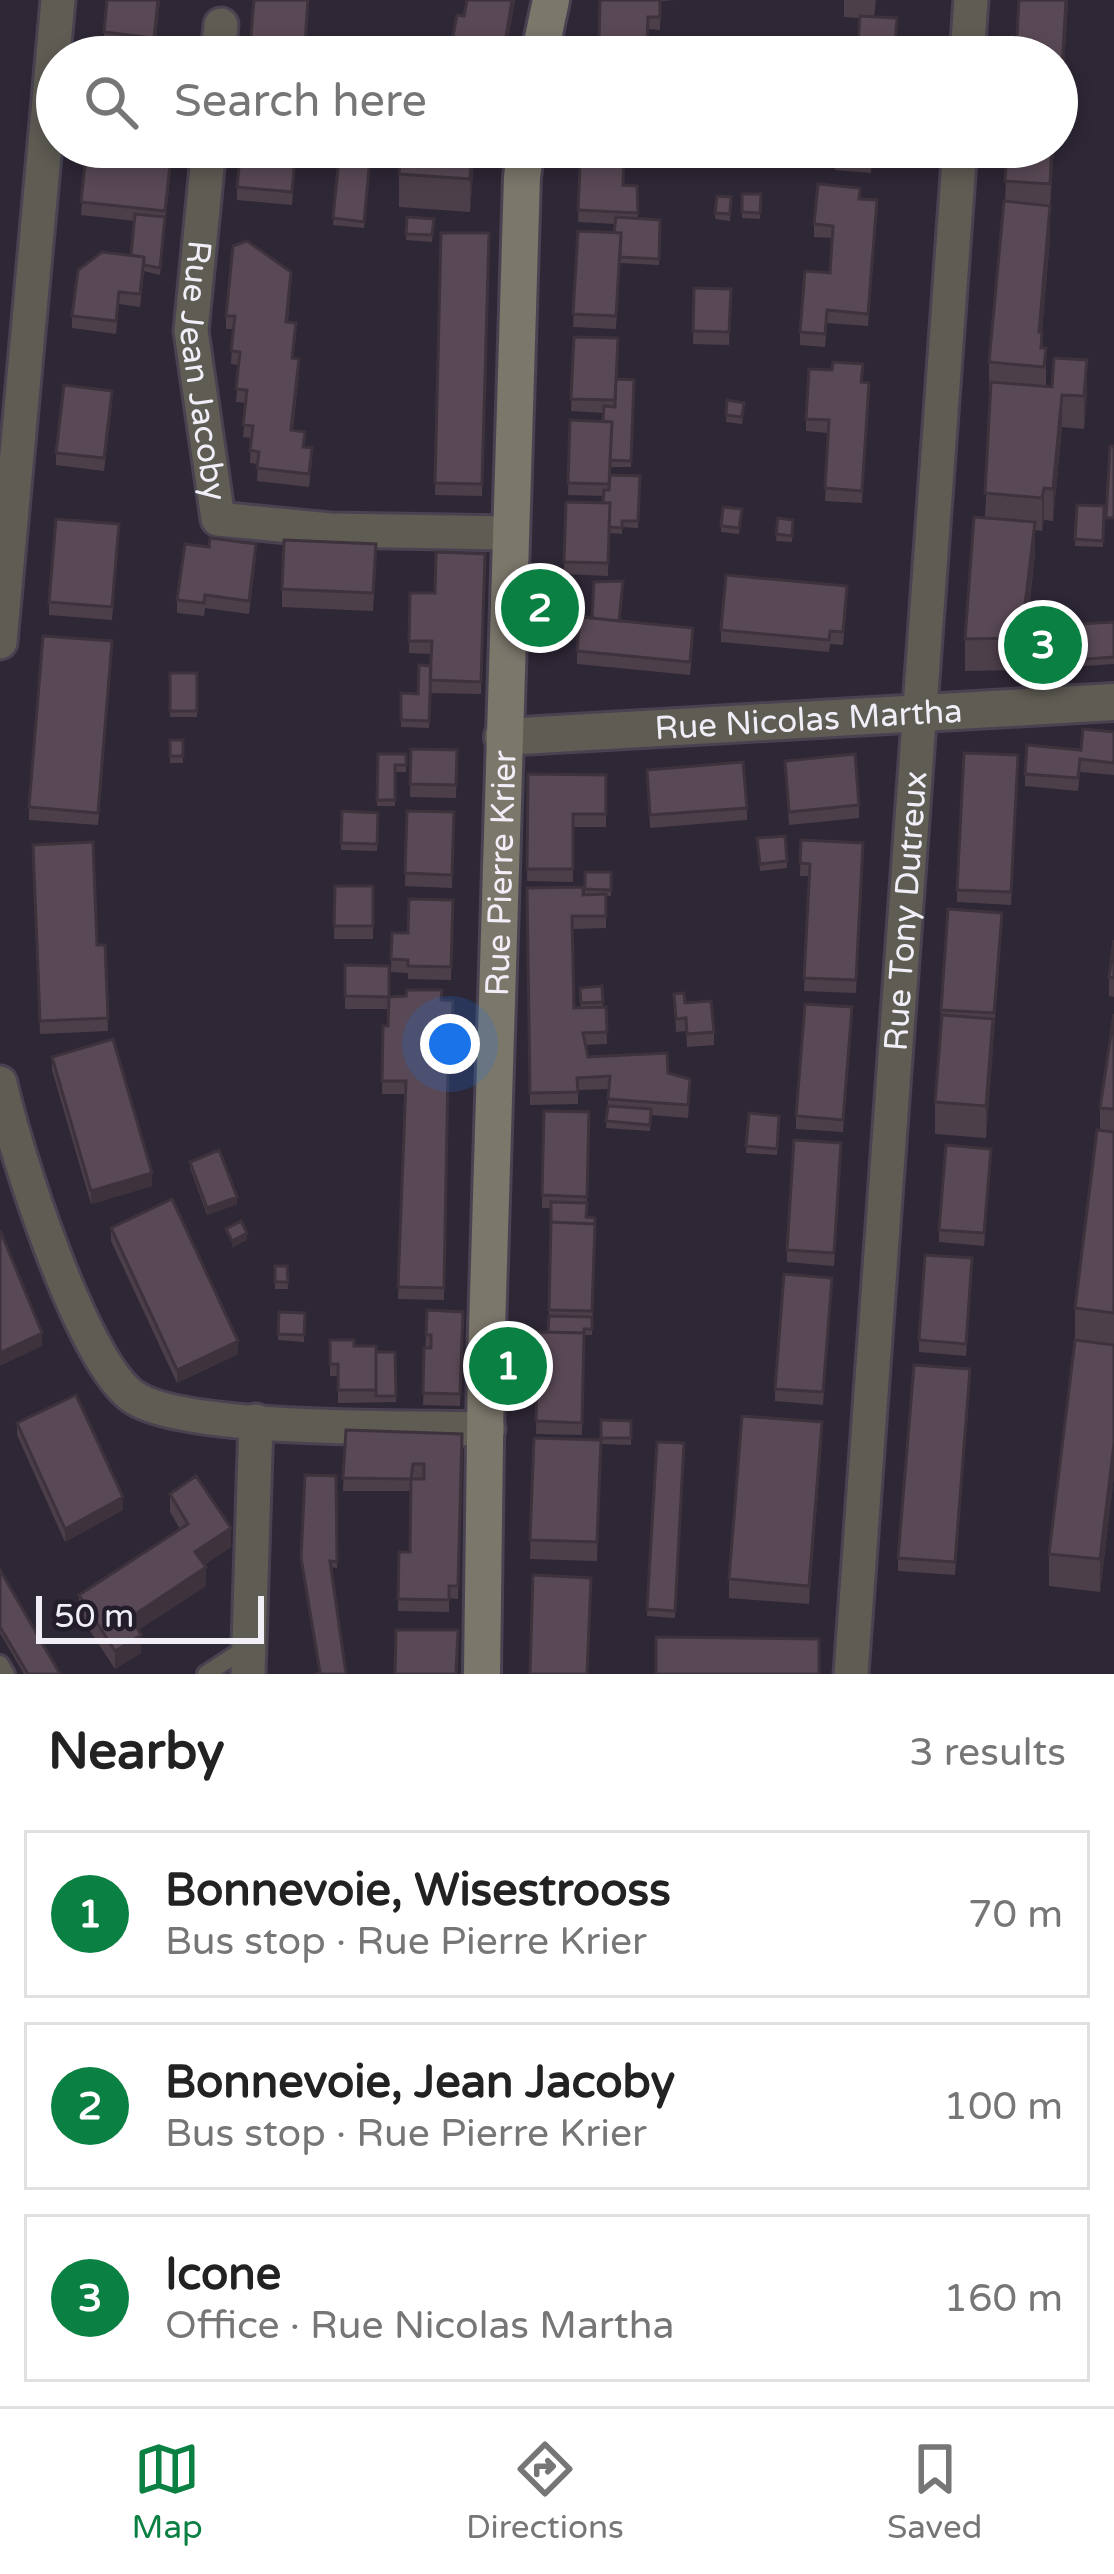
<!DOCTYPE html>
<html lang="en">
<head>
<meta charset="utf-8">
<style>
  :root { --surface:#fff; --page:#f6f6f6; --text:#222; --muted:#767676; --line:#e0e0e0; --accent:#0b8043 }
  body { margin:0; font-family:"Varela Round",sans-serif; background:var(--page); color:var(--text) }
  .scale { position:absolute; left:36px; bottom:30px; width:228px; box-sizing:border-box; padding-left:12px; border:6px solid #f2eef8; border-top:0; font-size:33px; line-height:42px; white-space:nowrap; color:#f2eef8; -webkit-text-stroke:9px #241d2c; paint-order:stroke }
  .you { position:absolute; left:450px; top:1044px; width:42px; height:42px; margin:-30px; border:9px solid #fff; border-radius:50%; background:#1a73e8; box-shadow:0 0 0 18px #1a73e833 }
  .badge { display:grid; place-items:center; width:78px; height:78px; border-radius:50%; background:var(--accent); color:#fff; font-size:39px; font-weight:700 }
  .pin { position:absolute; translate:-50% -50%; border:6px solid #fff; box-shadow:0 3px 12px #0006 }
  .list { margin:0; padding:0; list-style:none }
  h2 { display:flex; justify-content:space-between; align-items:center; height:156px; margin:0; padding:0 48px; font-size:51px }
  h2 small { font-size:39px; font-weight:400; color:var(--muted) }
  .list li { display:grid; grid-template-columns:78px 1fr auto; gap:36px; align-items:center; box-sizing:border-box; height:168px; margin:0 24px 24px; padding:0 24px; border:3px solid var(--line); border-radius:0px }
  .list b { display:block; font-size:45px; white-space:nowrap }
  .list p { margin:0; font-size:39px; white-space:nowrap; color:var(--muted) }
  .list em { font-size:39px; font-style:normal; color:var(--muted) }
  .icon { flex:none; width:66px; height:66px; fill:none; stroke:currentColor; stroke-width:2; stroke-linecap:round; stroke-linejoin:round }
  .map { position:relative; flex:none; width:1114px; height:1674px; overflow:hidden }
  .search { position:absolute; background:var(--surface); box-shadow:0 6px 18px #0003; left:36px; right:36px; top:36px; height:132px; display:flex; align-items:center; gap:30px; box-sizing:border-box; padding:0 42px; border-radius:66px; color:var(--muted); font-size:45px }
  .sheet { height:732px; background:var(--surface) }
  nav { display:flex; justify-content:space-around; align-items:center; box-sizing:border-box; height:168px; border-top:3px solid var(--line); background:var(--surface); font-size:33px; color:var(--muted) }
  nav a { display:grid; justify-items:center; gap:6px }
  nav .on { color:var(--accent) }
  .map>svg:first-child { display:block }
</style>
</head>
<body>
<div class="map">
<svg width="1114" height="1674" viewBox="0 0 1114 1674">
  <rect width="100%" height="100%" fill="#2e2736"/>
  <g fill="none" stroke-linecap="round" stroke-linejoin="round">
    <g stroke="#494351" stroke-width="22">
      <path id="service" d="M0 1664 6 1674
        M206 1674 249 1646"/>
    </g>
    <g stroke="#494351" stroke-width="39">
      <g id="minor">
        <path d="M218 57 221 25"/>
        <path d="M967 57 971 0"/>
        <path id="s1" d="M209 147 191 331 218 519 330 530 510 533"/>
        <path d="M0 642 58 0"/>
        <path d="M0 1083C14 1148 82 1365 135 1398 189 1432 414 1427 488 1429"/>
        <path d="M248 1674 256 1421"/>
        <path id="s2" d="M851 1674 960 147"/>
      </g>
    </g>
    <g stroke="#494351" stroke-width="42">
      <g id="tertiary">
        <path id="s3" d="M503 737 1114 702"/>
      </g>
    </g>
    <g stroke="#494351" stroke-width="42">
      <g id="secondary">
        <path d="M539 57 551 0"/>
        <path id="s4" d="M482 1674 486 1362 522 177 526 147"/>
      </g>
    </g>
    <use href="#service" stroke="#5f5c54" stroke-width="16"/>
    <use href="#minor" stroke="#5f5c54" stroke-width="33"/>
    <use href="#tertiary" stroke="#5f5c54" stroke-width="36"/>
    <use href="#secondary" stroke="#7c776b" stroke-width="36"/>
  </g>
  <path fill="#4d3f4a" d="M160 0 154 56 104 51V32Z
    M467 0H515L505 57H407L451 51 464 16Z
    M600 0H675L661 1 660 30 648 29 634 55 599 54Z
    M844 0H876L874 17 897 31 860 18 844 17Z
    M1019 0H1068L1062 100 1057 99V57Z
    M86 147H173L160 275 144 271 140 307 119 304 116 334 72 328V316L131 256 135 221 81 215Z
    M297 147 292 205 237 200V187Z
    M340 147H372L364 228 333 225Z
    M475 147 470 212 399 207V174Z
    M836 147H888V149L873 148 871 173 835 170Z
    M1007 147H1054L1050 206V238L1042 332V348H1046V387L1087 393 1084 429 1062 427 1053 521 1044 520 1042 531 1035 530V554L1027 627 1114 622V664L1021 670 965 671V639L985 518 991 395 989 394V362L1005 202Z
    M581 148 623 185 637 186 638 219 660 220 659 265 620 263V259L616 329 573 327 578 231 614 233 615 224 578 222Z
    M742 194H761L760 219 742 218Z
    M717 196 731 197 730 221 715 219Z
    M860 199 877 213 868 326 827 323 825 347 800 345V332L830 273 832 238 814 237V224Z
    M407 217 434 219 432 242 406 240Z
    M441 233H489L482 496 435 495Z
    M291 284 288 322 296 336 293 358 299 372 293 430 312 460 309 487 257 481 258 464 250 463 251 438 243 437 246 403 236 402 239 365 231 364 233 329H226V316Z
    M694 288 731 289 729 345 693 344Z
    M574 337 616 379 634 380 631 467H610V475L640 476 638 528 622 527V534L609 533 608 576 564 574 566 502 603 503 604 496 568 495 570 420 603 421 604 413 571 411Z
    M862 382 869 383 862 503 825 501 828 433 806 431V419Z
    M727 400 744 409 742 424 726 422Z
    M112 403 104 471 56 465V453Z
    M1077 505 1104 506 1103 547 1075 546Z
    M742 515 739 534 721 532V526Z
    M778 518 793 520 792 542 776 541Z
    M119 537 112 620 49 615V602Z
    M485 554 481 694 430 693 429 728 401 727V693L418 694 431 666V654L409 653 410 593H435Z
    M256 557 249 614 205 608 204 616 177 613V600Z
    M376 563 373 611 282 607V589Z
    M847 599 843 645 830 644 829 652 721 642V630Z
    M592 618 620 621 693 640 690 675 577 664V651Z
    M112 654 98 825 29 820V807Z
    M170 673H197V717H170Z
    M1114 732V775L1080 772 1078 791 1025 786V774L1081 750Z
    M170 740H183V763H170Z
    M411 749 457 750 456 798 410 797Z
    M378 754H406V772H395V806H377Z
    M785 761 859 805V818L789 825Z
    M1018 768 1011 905 957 902V890Z
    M647 770 747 808V820L650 828Z
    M528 774 606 775V827H573V882L527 881Z
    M342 811 378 813 377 851 341 850Z
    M407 811 454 812 452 888 405 886Z
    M785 836 787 868 760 871 757 838Z
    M801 840 863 843 856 993 804 991 809 876H800Z
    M33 845 97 945H105L108 1031 40 1034Z
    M585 872H611V896H606V928L572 929 574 1008H581L580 988 602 986 603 1007H606L607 1044 586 1045 588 1057 668 1073 690 1092 688 1118 651 1115 650 1131 606 1128 609 1089 578 1090V1104L530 1105 527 888 585 895Z
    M335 886H373V939H334Z
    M453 900 451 980 408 979V973L391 972 392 933H408Z
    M1002 925 986 1138 935 1134V1102L941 1010Z
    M1114 940V997L1109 996V977Z
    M345 965 389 997 453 1001 452 1060H440V1070H448L444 1300 398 1299 405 1094H382L383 1026H388L389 1009H345Z
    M674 994 714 1032V1045L687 1047 686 1031 676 1032Z
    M1114 1014V1476L1100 1592 1049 1586V1554L1075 1340V1308L1100 1131V1108Z
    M852 1020 843 1132 796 1129V1116Z
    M52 1057 152 1186 91 1204 52 1070Z
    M544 1111 589 1112 586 1217 595 1237 592 1335H584L582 1435 536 1434 538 1332H548L549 1316 551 1208H542Z
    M749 1113 779 1116 777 1155 746 1153Z
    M841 1156 834 1266 787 1262V1250Z
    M190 1162 237 1204 207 1215 190 1168Z
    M991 1162 984 1246 939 1242V1230Z
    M111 1228 238 1354 177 1383 111 1241Z
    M275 1266H287L288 1289H275Z
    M972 1271 966 1356 919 1352V1340Z
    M832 1290 823 1405 775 1401V1389Z
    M427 1310 463 1312 460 1406 423 1405Z
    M279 1312 305 1313 304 1342 278 1340Z
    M330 1340 376 1352H395L396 1402 338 1403V1376H330Z
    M970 1382 955 1575 898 1571V1558Z
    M601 1420 631 1421V1445L601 1444Z
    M17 1423 123 1510 65 1542 17 1435Z
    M346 1430 462 1434 458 1599 449 1598V1612L398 1611 399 1552H410L411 1491H343Z
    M534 1438 601 1440 597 1561 530 1559Z
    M822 1441 809 1604 729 1598V1579Z
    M657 1442 684 1443 675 1618 647 1616Z
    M305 1475 336 1476 337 1568 331 1567 319 1672 301 1565Z
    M170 1494 231 1547 204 1565 206 1586 138 1630 141 1653 115 1669 79 1614V1595L180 1529 170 1512Z
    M0 1570 60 1674H24L0 1633Z"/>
  <path fill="#3e333c" d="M158 0H160L154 56V38Z
    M512 0H515L505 57H503Z
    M1066 0H1068L1062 100V67Z
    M171 147H173L160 275Z
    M472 147H475L470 212V179Z
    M1052 147H1054L1050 213V206V238L1039 365V332L1050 216Z
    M1087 360V393L1084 429V396Z
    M1062 395V427L1053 521V489Z
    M1044 488V520L1042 531V498Z
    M1035 522V554L1021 670V638Z
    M993 1019V1052L986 1138V1106Z
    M152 1173V1186L91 1204V1191Z
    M237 1197V1204L207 1215V1208Z
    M247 1233V1240L232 1248V1241Z
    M42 1333V1346L0 1366V1353Z
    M238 1341V1354L177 1383V1370Z
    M822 1422V1441L809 1604V1586Z
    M1114 1444V1476L1100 1592V1559Z
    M123 1497V1510L65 1542V1529Z
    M231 1528V1547L195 1571V1552Z
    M206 1567V1586L131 1635V1617Z
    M141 1635V1653L115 1669V1651Z"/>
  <path fill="#594956" stroke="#3e333c" stroke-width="3" d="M107 0H158L154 38 104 32Z
    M254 0H308L304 57H249Z
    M467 0H512L503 55 451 47 457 15 464 16Z
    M600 0H660V17H648L647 40H661L660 57H666H634V42L599 41Z
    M1019 0H1066L1062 67H1057V57H1016Z
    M860 16 897 18 894 57H857Z
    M350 43 381 47 380 57H348Z
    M408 47 479 53V57H407Z
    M86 147H171L170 159 86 150Z
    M241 147H296L292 192 237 187Z
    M340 147H371L364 222 333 218Z
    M401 147H472L470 179 399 174Z
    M836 147H872L871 160 835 158Z
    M1007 147H1052L1050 184 1005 181Z
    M581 148 624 150 623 185 637 186 638 213 578 210Z
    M86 156 170 165 165 211 81 202Z
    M818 184 860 188 859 199 877 200 868 314 827 310 825 334 800 332 805 271 830 273 833 226 814 224Z
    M742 194H761L760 213 742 212Z
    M717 196 731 197 730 214 715 213Z
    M1004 201 1050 206 1039 332H1042L1041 348H1046L1044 367 989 362Z
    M135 214 165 217 160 268 144 265V257L131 255Z
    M407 217 434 219 432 235 406 234Z
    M616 217 660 220 659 259 620 257 621 233H614Z
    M578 231 621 233 616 316 573 314Z
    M441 233H489L482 484 435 483Z
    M247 241 291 272 286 322 296 323 292 358 299 359 291 430 305 432 303 447 312 448 309 474 257 468 259 452 250 450 253 426 243 425 247 390 236 389 240 352 231 351 235 316H226L233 246Z
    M102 252 144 257 140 294 119 292 116 321 72 316 78 270Z
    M694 288 731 289 729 332 693 331Z
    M574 337 618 338 615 400 571 399Z
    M1054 358 1087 360 1084 396 1062 395 1053 489 1044 488 1042 498 985 493 991 382 1052 387Z
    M833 362 863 364 861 382 869 383 862 491 825 488 829 420 806 419 809 369 832 370Z
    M616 379 634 380 631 461 610 460 612 422 603 421 604 406 615 407Z
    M64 385 112 391 104 458 56 453Z
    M727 400 744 403 742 417 726 415Z
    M570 420 612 422 609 484 568 483Z
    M1110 446H1114V518H1106Z
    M610 475 640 476 638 521H622V528L609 527 610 503H603L604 490H609Z
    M566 502 610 503 608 563 564 562Z
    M1077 505 1104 506 1103 541 1075 539Z
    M723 507 742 509 739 528 721 526Z
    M974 517 1035 522 1021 638 965 639Z
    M778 518 793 520 792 536 776 534Z
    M56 519 119 524 112 607 49 602Z
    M210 538 256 544 249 601 205 595 204 603 177 600 185 544 209 547Z
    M284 540 376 544 373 593 282 589Z
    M436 552 485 554 481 682 430 680 432 641H409L410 593H435Z
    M726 575 847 586 843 632 830 631 829 640 721 630Z
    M623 581 619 621 592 618 594 582Z
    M580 617 693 628 690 662 577 651Z
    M1114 622V657L1021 664 1025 627Z
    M43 636 112 641 98 813 29 807Z
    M419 665 431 666 429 721 401 720V693L418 694Z
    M170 673H197V711H170Z
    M1083 729 1114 732V763L1080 759 1078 778 1025 774 1027 745 1081 750Z
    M170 740H183V756H170Z
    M411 749 457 750 456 785 410 784Z
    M964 753 1018 755 1011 892 957 890Z
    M378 754H406V765H395V800H377Z
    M855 754 859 805 789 812 785 761Z
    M743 762 747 808 650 815 647 770Z
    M528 774 606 775V814H573V869H527Z
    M342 811 378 813 377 844 341 843Z
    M407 811 454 812 452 875 405 873Z
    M785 836 787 861 760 864 757 838Z
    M801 840 863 843 856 980 804 978 810 864 800 863Z
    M93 842 97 945H105L108 1018 40 1021 33 845Z
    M585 872H611V890L585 889Z
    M335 886H373V926H334Z
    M583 887V895L606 894V916H572L574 1008 606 1007 607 1032 583 1033 588 1057 667 1053 668 1073 690 1079 688 1105 608 1099 610 1076 577 1078 578 1092 530 1093 527 888Z
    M409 899 453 900 451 967 408 966V960L391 959 392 933H408Z
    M948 909 1002 913 994 1013 941 1010Z
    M1114 940V978L1109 977Z
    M345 965 389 966V997L345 996Z
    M602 986 603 1002 581 1003 580 988Z
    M407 990H442L441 1000 453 1001 452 1047H440V1070H448L444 1288 398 1287 406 1081H382L383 1026H388L389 997 406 996Z
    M684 993 685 1003 711 1001 714 1032 687 1034 686 1018 676 1019 674 994Z
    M805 1004 852 1007 843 1120 796 1116Z
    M1114 1014V1109L1100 1108Z
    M942 1015 993 1019 986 1106 935 1102Z
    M113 1039 152 1173 91 1191 52 1057Z
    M608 1106 651 1109 650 1125 606 1121Z
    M544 1111 589 1112 587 1197 542 1195Z
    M749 1113 779 1116 777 1149 746 1146Z
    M1097 1130 1114 1132V1313L1075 1308Z
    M794 1140 841 1143 834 1253 787 1250Z
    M946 1145 991 1149 984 1233 939 1230Z
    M219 1150 237 1197 207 1208 190 1162Z
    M172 1199 238 1341 177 1370 111 1228Z
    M551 1202 587 1203 586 1217 595 1218V1224L551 1222Z
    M241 1221 247 1233 232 1241 226 1229Z
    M551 1222 595 1224 592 1311 549 1310Z
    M0 1230 42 1333 0 1353Z
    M925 1255 972 1258 966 1344 919 1340Z
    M275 1266H287L288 1282H275Z
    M784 1274 832 1278 823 1392 775 1389Z
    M427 1310 463 1312 460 1394 423 1393 424 1348H431V1335H426Z
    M279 1312 305 1313 304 1335 278 1334Z
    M549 1316 592 1317V1329H584V1339V1333L548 1332Z
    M538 1332 584 1333 582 1423 536 1421Z
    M330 1340H354V1346H376V1390H338V1364H330Z
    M1075 1340 1114 1345V1444L1100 1559 1049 1554Z
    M376 1352H395L396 1396H376Z
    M914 1365 970 1369 955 1562 898 1558Z
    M76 1395 123 1497 65 1529 17 1423Z
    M742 1416 822 1422 809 1586 729 1579Z
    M601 1420 631 1421V1438H601Z
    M346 1430 462 1434 458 1586H449V1600L398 1599 399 1552H410L411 1479H424V1464H413L411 1479 343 1478Z
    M534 1438 601 1440 597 1542 530 1540Z
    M657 1442 684 1443 675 1611 647 1609Z
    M305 1475 336 1476 337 1562 330 1561 346 1674H316L320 1672 301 1558Z
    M196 1476 231 1528 195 1552 206 1567 131 1617 141 1635 115 1651 79 1595 188 1524 170 1494Z
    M0 1570 60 1674H28L0 1627Z
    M533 1575 591 1578 587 1674H530Z
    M396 1630H458L456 1674H395Z
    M656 1637 819 1639V1674H656Z"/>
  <g text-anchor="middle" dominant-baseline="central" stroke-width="10" stroke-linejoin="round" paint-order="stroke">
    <g font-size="33" fill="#f2eef8" stroke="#241d2c">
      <text stroke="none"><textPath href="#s1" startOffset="225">Rue Jean Jacoby</textPath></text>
      <text stroke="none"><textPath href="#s3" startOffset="306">Rue Nicolas Martha</textPath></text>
      <text stroke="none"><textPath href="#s4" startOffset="801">Rue Pierre Krier</textPath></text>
      <text stroke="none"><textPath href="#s2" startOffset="765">Rue Tony Dutreux</textPath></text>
    </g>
  </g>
</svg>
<div class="scale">50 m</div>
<div class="you"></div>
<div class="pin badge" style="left:508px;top:1366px">1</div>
<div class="pin badge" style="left:540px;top:608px">2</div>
<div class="pin badge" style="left:1043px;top:645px">3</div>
<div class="search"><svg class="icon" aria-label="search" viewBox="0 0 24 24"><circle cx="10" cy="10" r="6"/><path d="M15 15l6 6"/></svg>Search here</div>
</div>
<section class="sheet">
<h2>Nearby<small>3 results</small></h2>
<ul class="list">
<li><span class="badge">1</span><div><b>Bonnevoie, Wisestrooss</b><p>Bus stop · Rue Pierre Krier</p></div><em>70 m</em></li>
<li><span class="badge">2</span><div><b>Bonnevoie, Jean Jacoby</b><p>Bus stop · Rue Pierre Krier</p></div><em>100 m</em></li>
<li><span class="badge">3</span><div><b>Icone</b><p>Office · Rue Nicolas Martha</p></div><em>160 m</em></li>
</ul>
</section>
<nav>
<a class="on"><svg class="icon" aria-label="map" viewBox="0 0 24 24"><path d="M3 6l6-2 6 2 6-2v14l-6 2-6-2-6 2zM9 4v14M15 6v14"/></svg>Map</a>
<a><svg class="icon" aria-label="directions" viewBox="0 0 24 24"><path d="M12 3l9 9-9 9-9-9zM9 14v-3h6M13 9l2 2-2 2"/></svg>Directions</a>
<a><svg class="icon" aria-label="saved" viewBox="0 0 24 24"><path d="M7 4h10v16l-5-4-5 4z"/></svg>Saved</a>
</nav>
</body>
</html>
